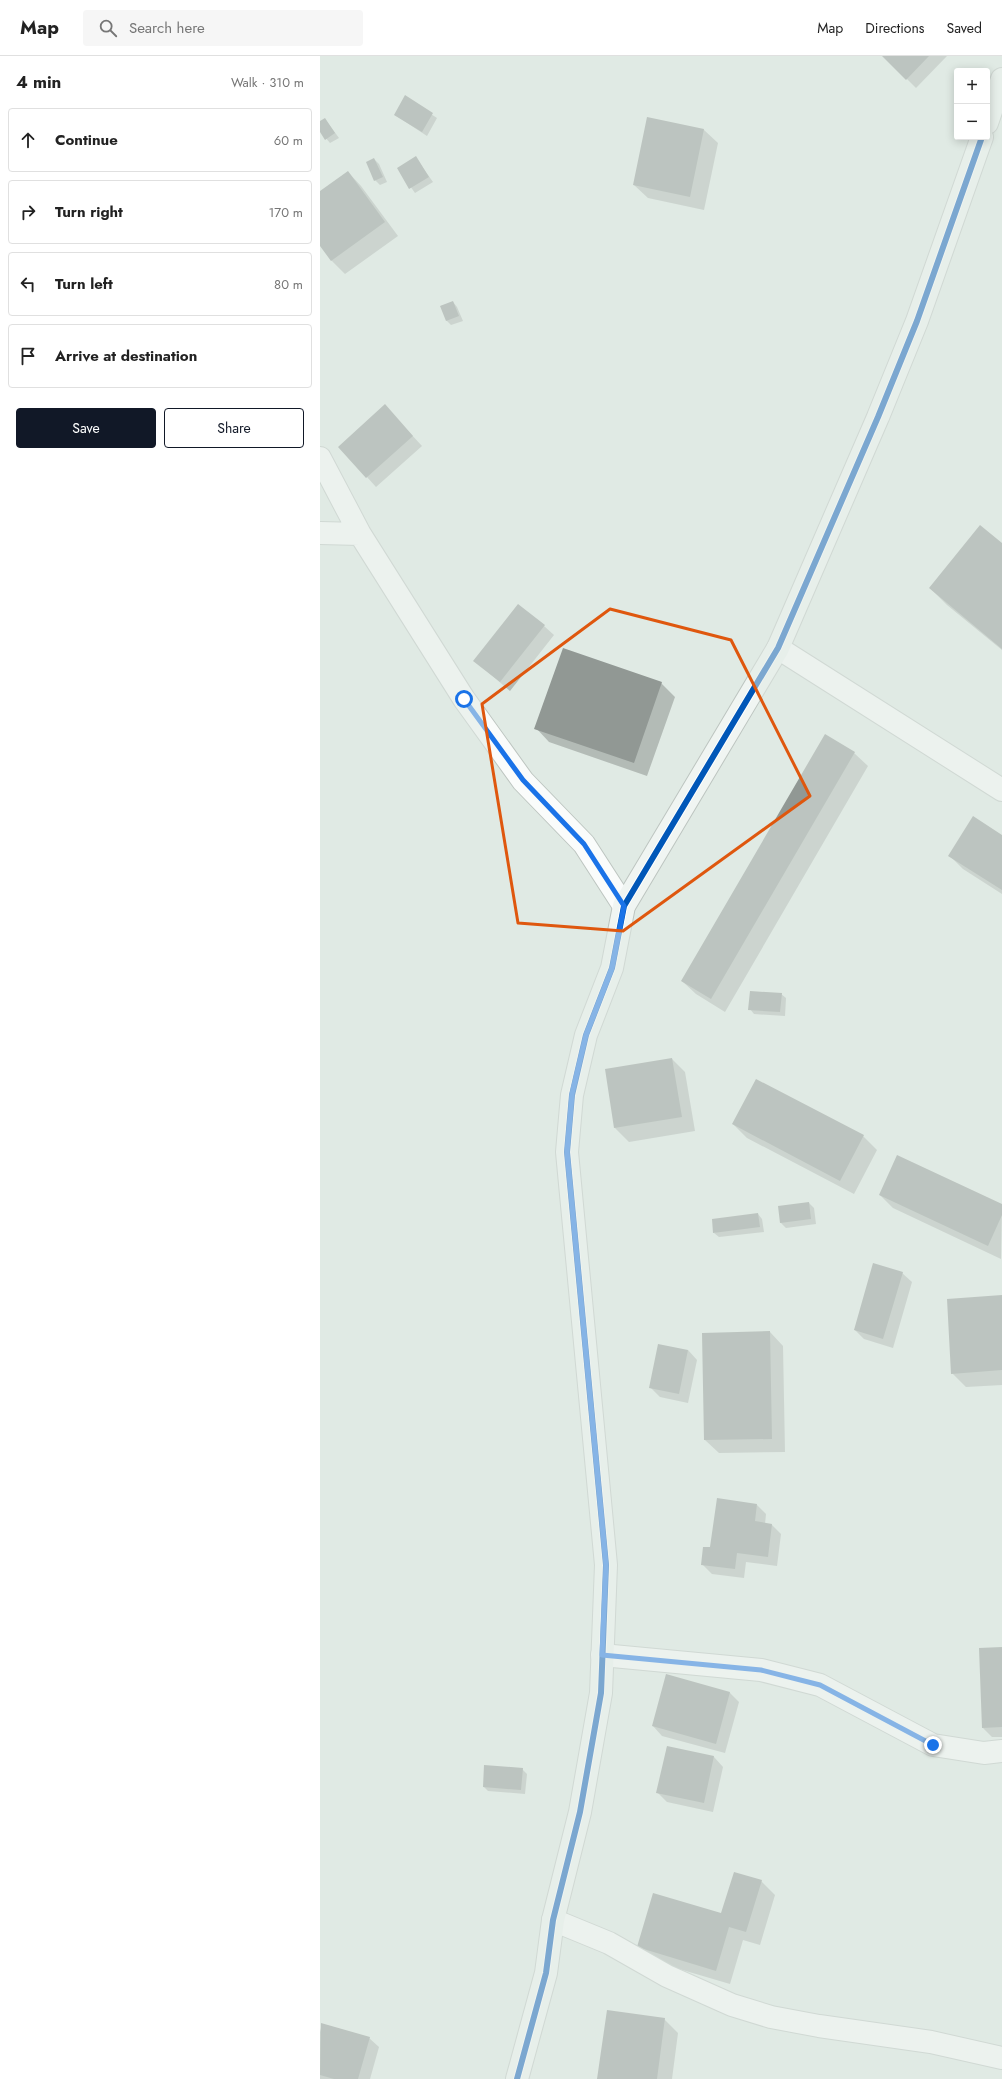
<!DOCTYPE html>
<html lang="en">
<head>
<meta charset="utf-8">
<style>
  :root { --surface:#fff; --page:#f6f6f6; --text:#222; --muted:#767676; --line:#e0e0e0; --accent:#111827 }
  body { margin:0; font-family:Jost,sans-serif; background:var(--page); color:var(--text) }
  .controls { position:absolute; right:12px; top:12px; display:grid; overflow:hidden; border-radius:4px; box-shadow:0 2px 10px #0003 }
  .controls button { width:36px; height:36px; display:grid; place-items:center; padding:0; border:0; border-bottom:1px solid var(--line); background:var(--surface); color:var(--text); font:20px sans-serif }
  .stop { position:absolute; width:12px; height:12px; margin:-9px; border:3px solid #1a73e8; border-radius:50%; background:#fff }
  .stop.end { background:#1a73e8; border-color:#fff; box-shadow:0 1px 4px #0008 }
  .list { margin:0; padding:0; list-style:none }
  h2 { display:flex; justify-content:space-between; align-items:center; height:52px; margin:0; padding:0 16px; font-size:17px }
  h2 small { font-size:13px; font-weight:400; color:var(--muted) }
  .list li { display:grid; grid-template-columns:26px 1fr auto; gap:12px; align-items:center; box-sizing:border-box; height:64px; margin:0 8px 8px; padding:0 8px; border:1px solid var(--line); border-radius:4px }
  .list b { display:block; font-size:15px; white-space:nowrap }
  .list em { font-size:13px; font-style:normal; color:var(--muted) }
  .actions { display:flex; gap:8px; padding:12px 16px }
  .actions a { flex:1; padding:9px 0; border:1px solid var(--accent); border-radius:4px; text-align:center; font-size:14px; color:var(--accent) }
  .actions .main { background:var(--accent); color:#fff }
  .icon { flex:none; width:22px; height:22px; fill:none; stroke:currentColor; stroke-width:2; stroke-linecap:round; stroke-linejoin:round }
  .map { position:relative; flex:none; width:682px; height:2023px; overflow:hidden }
  header { display:flex; align-items:center; gap:24px; box-sizing:border-box; height:56px; padding:0 20px; background:var(--surface); border-bottom:1px solid var(--line) }
  header strong { font-size:19px }
  nav { display:flex; gap:22px; margin-inline-start:auto; font-size:14px }
  .search { width:280px; height:36px; background:var(--page); display:flex; align-items:center; gap:10px; box-sizing:border-box; padding:0 14px; border-radius:4px; color:var(--muted); font-size:15px }
  main { display:flex }
  aside { flex:1; background:var(--surface) }
  .map>svg:first-child { display:block }
</style>
</head>
<body>
<header>
<strong>Map</strong>
<div class="search"><svg class="icon" aria-label="search" viewBox="0 0 24 24"><circle cx="10" cy="10" r="6"/><path d="M15 15l6 6"/></svg>Search here</div>
<nav><a>Map</a><a>Directions</a><a>Saved</a></nav>
</header>
<main>
<aside>
<h2>4 min<small>Walk · 310 m</small></h2>
<ul class="list">
<li><svg class="icon" aria-label="ahead" viewBox="0 0 24 24"><path d="M12 20V5M6 11l6-6 6 6"/></svg><div><b>Continue</b></div><em>60 m</em></li>
<li><svg class="icon" aria-label="right" viewBox="0 0 24 24"><path d="M7 20v-9h11M14 6l5 5-5 5"/></svg><div><b>Turn right</b></div><em>170 m</em></li>
<li><svg class="icon" aria-label="left" viewBox="0 0 24 24"><path d="M17 20v-9H6M10 6l-5 5 5 5"/></svg><div><b>Turn left</b></div><em>80 m</em></li>
<li><svg class="icon" aria-label="arrive" viewBox="0 0 24 24"><path d="M6 21V4h12l-3 4 3 4H6"/></svg><div><b>Arrive at destination</b></div></li>
</ul>
<div class="actions"><a class="main">Save</a><a>Share</a></div>
</aside>
<div class="map">
<svg width="682" height="2023" viewBox="0 0 682 2023">
  <rect width="100%" height="100%" fill="#e0eae4"/>
  <path fill="#0003" d="M564 0H627L596 32Z
    M85 41 117 62 107 80 75 59Z
    M328 62 384 74 398 87 384 154 328 142 314 129Z
    M5 63 19 82 10 87 0 75V66Z
    M96 102 113 126 95 137 78 113Z
    M54 103 59 108 67 126 60 129 55 124Z
    M28 116 41 130 78 180 25 218 12 205 0 188V136Z
    M133 246 137 251 143 265 131 269 127 265 121 250Z
    M65 350 102 390 56 431 47 421Z
    M682 488V594L627 549 610 532Z
    M224 570 234 579 190 635 155 605Z
    M341 627 355 641 327 720 229 686 216 672Z
    M534 697 548 710 405 956 376 938 362 925Z
    M682 780V838L643 813 629 799Z
    M461 938 466 942 465 960 434 958 430 953Z
    M352 1003 365 1016 375 1075 309 1086 295 1072 286 1014Z
    M413 1068 543 1080 557 1094 534 1138 427 1082Z
    M560 1139 682 1149 681 1203 573 1152Z
    M489 1147 494 1152 496 1168 466 1172 461 1167 459 1151Z
    M438 1158 442 1163 444 1176 399 1181 394 1177Z
    M582 1217 592 1226 573 1292 544 1283 535 1274Z
    M682 1240V1329L646 1331 632 1317Z
    M450 1276 463 1290 465 1396 399 1397 385 1384Z
    M368 1294 377 1304 368 1347 340 1341 330 1331Z
    M437 1449 446 1458 445 1468 452 1469 461 1478 457 1510 426 1506 424 1522 392 1518 382 1508 391 1493Z
    M682 1592V1681H672L663 1672Z
    M347 1619 410 1637 419 1646 405 1697 342 1680 333 1670Z
    M347 1691 394 1701 403 1711 393 1756 347 1746 338 1737Z
    M202 1713 207 1718 205 1738 168 1735 164 1731Z
    M441 1825 455 1839 440 1889 423 1884 410 1928 332 1905 318 1891 402 1858Z
    M344 1963 358 1977 352 2023H278Z
    M2 1968 49 1982 59 1991 50 2023H0V1976Z"/>
  <path fill="#919894" d="M562 0H609L586 24Z
    M85 39 113 57 102 76 74 59Z
    M327 61 384 73 370 141 313 129Z
    M5 62 15 77 5 84 0 76V65Z
    M96 100 109 121 89 133 77 112Z
    M54 102 63 121 54 125 46 106Z
    M28 115 65 166 11 205 0 190V135Z
    M133 245 139 260 126 265 120 250Z
    M65 348 93 380 46 422 18 391Z
    M660 469 682 487V593L609 532Z
    M198 548 225 569 180 626 153 605Z
    M243 592 342 626 314 707 214 673Z
    M505 678 535 696 391 943 361 925Z
    M653 760 682 779V834L628 800Z
    M430 935 462 937 460 956 428 954Z
    M352 1002 362 1061 294 1072 285 1013Z
    M436 1023 544 1079 520 1125 412 1068Z
    M577 1099 682 1148V1159L668 1190 559 1139Z
    M489 1146 491 1163 460 1167 458 1150Z
    M438 1157 440 1171 393 1177 392 1163Z
    M553 1207 583 1216 563 1283 534 1274Z
    M682 1239V1314L631 1318 627 1243Z
    M450 1275 452 1383 384 1384 382 1277Z
    M338 1288 368 1294 359 1338 329 1332Z
    M397 1442 437 1448 435 1465 452 1468 448 1501 417 1497 415 1513 381 1509 383 1491H390Z
    M682 1591V1671L662 1672 659 1592Z
    M346 1618 410 1636 396 1688 332 1670Z
    M347 1690 394 1700 384 1747 336 1737Z
    M164 1709 203 1712 201 1734 163 1731Z
    M414 1816 442 1824 426 1876 409 1871 396 1915 317 1891 333 1837 401 1857Z
    M287 1954 345 1962 337 2023H277Z
    M1 1967 50 1981 38 2023H14L0 2019Z"/>
  <g fill="none" stroke-linecap="round" stroke-linejoin="round">
    <g stroke="#bdc5c0" stroke-width="24">
      <path id="street" d="M0 402 40 478 144 643 203 725 264 788 304 850
        M0 477 40 478
        M458 592 682 734
        M282 1599 441 1614 500 1629 613 1689 664 1697 682 1695
        M233 1864 289 1887 347 1920 412 1949 451 1961 499 1970 611 1986 682 2002"/>
    </g>
    <g stroke="#bdc5c0" stroke-width="24">
      <path id="secondary" d="M667 67 682 23
        M197 2023 226 1917 233 1864 260 1756 281 1637 286 1509 247 1096 252 1039 266 979 292 912 304 850 458 592 558 361 597 265 662 81"/>
    </g>
    <use href="#street" stroke="#fafcfb" stroke-width="22"/>
    <use href="#secondary" stroke="#f0f5f2" stroke-width="22"/>
    <g stroke="#fff" stroke-width="8">
      <path id="cycleway" d="M197 2023 226 1917 233 1864 260 1756 281 1637 286 1509 247 1096 252 1039 266 979 292 912 304 850 458 592 558 361 597 265 662 81"/>
    </g>
    <use href="#cycleway" stroke="#0057b8" stroke-width="6"/>
  </g>
  <g fill="none" stroke-linecap="round" stroke-linejoin="round">
    <path stroke="#1a73e8" stroke-width="5" d="M144 643 203 724 264 788 304 850 292 912 266 979 252 1038 247 1096 286 1509 282 1599 441 1614 500 1629 613 1689"/>
  </g>
  <path d="M0 0H682V2023H0ZM290 553 411 584 490 740 303 875 198 867 162 648Z" fill="#e0eae4" fill-opacity=".55" fill-rule="evenodd"/>
  <path fill="none" stroke="#df570e" stroke-width="3" stroke-linejoin="round" d="M290 553 411 584 490 740 303 875 198 867 162 648Z"/>
</svg>
<div class="controls">
<button>+</button>
<button>−</button>
</div>
<div class="stop" style="left:144px;top:643px"></div>
<div class="stop end" style="left:613px;top:1689px"></div>
</div>
</main>
</body>
</html>
